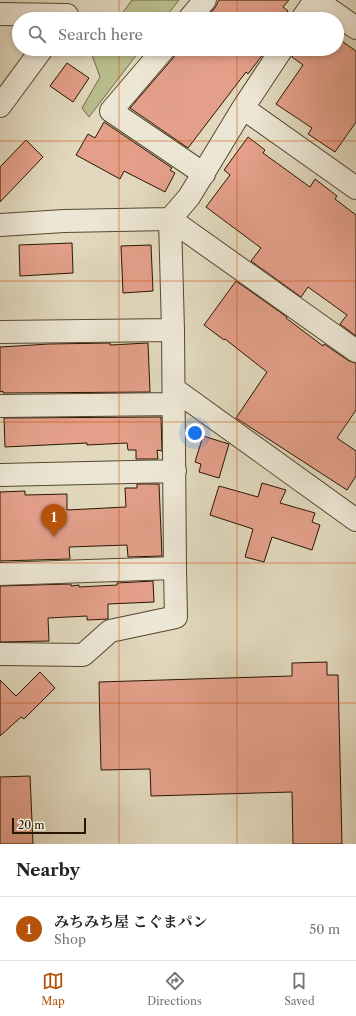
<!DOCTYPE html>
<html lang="en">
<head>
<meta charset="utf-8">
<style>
  :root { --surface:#fff; --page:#f6f6f6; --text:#222; --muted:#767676; --line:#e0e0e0; --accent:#b45309 }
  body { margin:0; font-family:"Libre Caslon Text","Noto Serif JP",serif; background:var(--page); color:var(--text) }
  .scale { position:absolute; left:12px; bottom:10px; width:74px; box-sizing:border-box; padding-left:4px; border:2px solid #291600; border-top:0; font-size:11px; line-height:14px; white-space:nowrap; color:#291600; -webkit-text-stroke:3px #ece6d4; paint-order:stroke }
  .you { position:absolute; left:195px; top:433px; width:14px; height:14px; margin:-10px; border:3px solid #fff; border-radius:50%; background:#1a73e8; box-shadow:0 0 0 6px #1a73e833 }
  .badge { display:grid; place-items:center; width:26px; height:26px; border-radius:50%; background:var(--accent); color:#fff; font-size:13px; font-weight:700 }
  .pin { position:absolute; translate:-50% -33px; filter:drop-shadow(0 1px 2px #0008) }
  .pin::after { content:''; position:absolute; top:21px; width:14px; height:12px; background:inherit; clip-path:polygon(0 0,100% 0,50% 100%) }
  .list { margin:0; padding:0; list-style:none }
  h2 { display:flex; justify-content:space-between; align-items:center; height:52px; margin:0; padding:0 16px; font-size:17px }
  h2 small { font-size:13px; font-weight:400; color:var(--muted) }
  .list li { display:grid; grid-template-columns:26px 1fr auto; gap:12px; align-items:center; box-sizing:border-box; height:64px; padding:0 16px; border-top:1px solid var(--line) }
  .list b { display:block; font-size:15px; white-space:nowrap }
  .list p { margin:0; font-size:13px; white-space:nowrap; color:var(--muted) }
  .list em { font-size:13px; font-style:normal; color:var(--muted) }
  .icon { flex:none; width:22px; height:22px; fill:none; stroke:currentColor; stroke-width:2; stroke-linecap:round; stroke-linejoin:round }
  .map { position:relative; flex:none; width:356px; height:844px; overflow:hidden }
  .search { position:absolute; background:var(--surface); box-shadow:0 2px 6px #0003; left:12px; right:12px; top:12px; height:44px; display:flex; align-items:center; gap:10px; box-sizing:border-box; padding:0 14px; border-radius:22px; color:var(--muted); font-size:15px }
  .sheet { height:116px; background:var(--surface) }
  nav { display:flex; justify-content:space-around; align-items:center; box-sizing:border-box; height:56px; border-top:1px solid var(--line); background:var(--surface); font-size:11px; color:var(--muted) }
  nav a { display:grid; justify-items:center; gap:2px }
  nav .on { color:var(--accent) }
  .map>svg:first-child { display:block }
</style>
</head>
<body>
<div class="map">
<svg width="356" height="844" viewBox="0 0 356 844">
  <rect width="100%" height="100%" fill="#e1d8bd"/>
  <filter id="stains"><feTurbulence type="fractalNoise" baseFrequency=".005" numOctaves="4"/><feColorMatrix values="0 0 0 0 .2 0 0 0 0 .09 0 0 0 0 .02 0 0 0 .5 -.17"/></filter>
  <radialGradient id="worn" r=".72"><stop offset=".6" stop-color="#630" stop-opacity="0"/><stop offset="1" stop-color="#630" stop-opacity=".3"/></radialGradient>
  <path fill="#b9bd8d" stroke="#716a46" d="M132 0H179L164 19H118Z
    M96 49H141L89 117 82 108 100 77 92 55Z"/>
  <path fill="#e39f8a" stroke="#291600" d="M219 0H289L283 7 288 11 282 19H205L215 8Z
    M337 38 356 51V122L335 152 308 134 312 128 276 104 303 65 292 57 294 49H337Z
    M177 49H267L248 74 246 72 188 148 130 108 174 57Z
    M67 63 89 78 73 102 50 86Z
    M104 122 172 168 170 170 175 173 165 192 124 171 120 179 76 155 88 134 95 138Z
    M248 137 265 150 263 153 310 187 315 179 337 196 335 199 356 215V336L340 324 347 315 308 287 301 297 251 261 261 248 206 207 230 175 224 170Z
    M26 140 43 157 0 202V167Z
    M72 243 73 273 20 276 19 245Z
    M151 245 153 291 123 293 121 246Z
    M236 281 287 317 286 318 323 346 324 344 349 361 356 363V410L337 438 356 451V476L347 490 236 418 267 372 225 339 224 340 204 325Z
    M110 343V345L148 343 150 392 3 393V391L0 392V347L49 344Z
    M161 417 162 451 157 450 158 459H136V450H128L127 443 87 445V443L5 447 4 418Z
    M203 436 229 444 219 478 199 472 201 464 195 462Z
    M262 483 286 490 280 503 315 513 312 522 320 525 312 550 272 537 264 562 245 557 253 529 210 515 219 486 258 497Z
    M137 484H159L162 556 128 557 127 545 69 547 70 559 0 561V492L25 491V495L67 494V510L126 507 125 488H137Z
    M153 581 154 602 108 604V619L87 620V616L48 618 49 641 0 642V586L71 584V586L79 585V587L117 585V583Z
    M327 662V675H338L342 844H293L292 792 151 796 150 769 101 770 99 682 292 676V663Z
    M40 672 55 688 24 719 21 717 0 736V680L16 696Z
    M30 776 33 844H0V777Z"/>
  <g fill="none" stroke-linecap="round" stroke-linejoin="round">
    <g stroke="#57462f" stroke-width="24">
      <path id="minor" d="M316 0 356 28
        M0 14 67 15
        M189 19 205 0
        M302 19 315 0
        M164 49 111 111 204 174
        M0 106 42 49
        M243 108 356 188
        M0 225 64 221 170 219 356 351
        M0 332 173 330
        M174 389 356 520
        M0 406 174 404
        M0 475 175 471
        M0 574 175 568 173 330 170 219 189 197 243 108 282 49
        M0 654 83 655 110 631 176 617 175 568"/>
    </g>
    <use href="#minor" stroke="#ece6d4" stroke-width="22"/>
  </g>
  <path fill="none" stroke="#cb4f0a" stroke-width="1" stroke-opacity="0.55" d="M119 0V19M237 0V19M119 49V844M237 49V844M0 141H356M0 281H356M0 422H356M0 563H356M0 703H356"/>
  <rect width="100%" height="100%" filter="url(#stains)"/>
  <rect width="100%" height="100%" fill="url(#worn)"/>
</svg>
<div class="scale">20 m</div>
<div class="you"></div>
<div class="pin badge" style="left:54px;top:537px">1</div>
<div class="search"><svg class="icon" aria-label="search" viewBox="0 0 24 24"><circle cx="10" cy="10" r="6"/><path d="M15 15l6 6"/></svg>Search here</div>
</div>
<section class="sheet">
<h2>Nearby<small></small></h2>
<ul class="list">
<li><span class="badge">1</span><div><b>みちみち屋 こぐまパン</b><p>Shop</p></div><em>50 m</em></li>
</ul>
</section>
<nav>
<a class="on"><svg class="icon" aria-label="map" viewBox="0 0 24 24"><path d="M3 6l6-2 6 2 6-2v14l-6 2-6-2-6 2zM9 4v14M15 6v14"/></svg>Map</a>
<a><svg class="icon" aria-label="directions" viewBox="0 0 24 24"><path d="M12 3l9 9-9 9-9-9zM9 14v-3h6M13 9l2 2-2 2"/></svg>Directions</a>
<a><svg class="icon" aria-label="saved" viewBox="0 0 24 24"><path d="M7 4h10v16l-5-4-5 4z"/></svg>Saved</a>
</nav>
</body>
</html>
